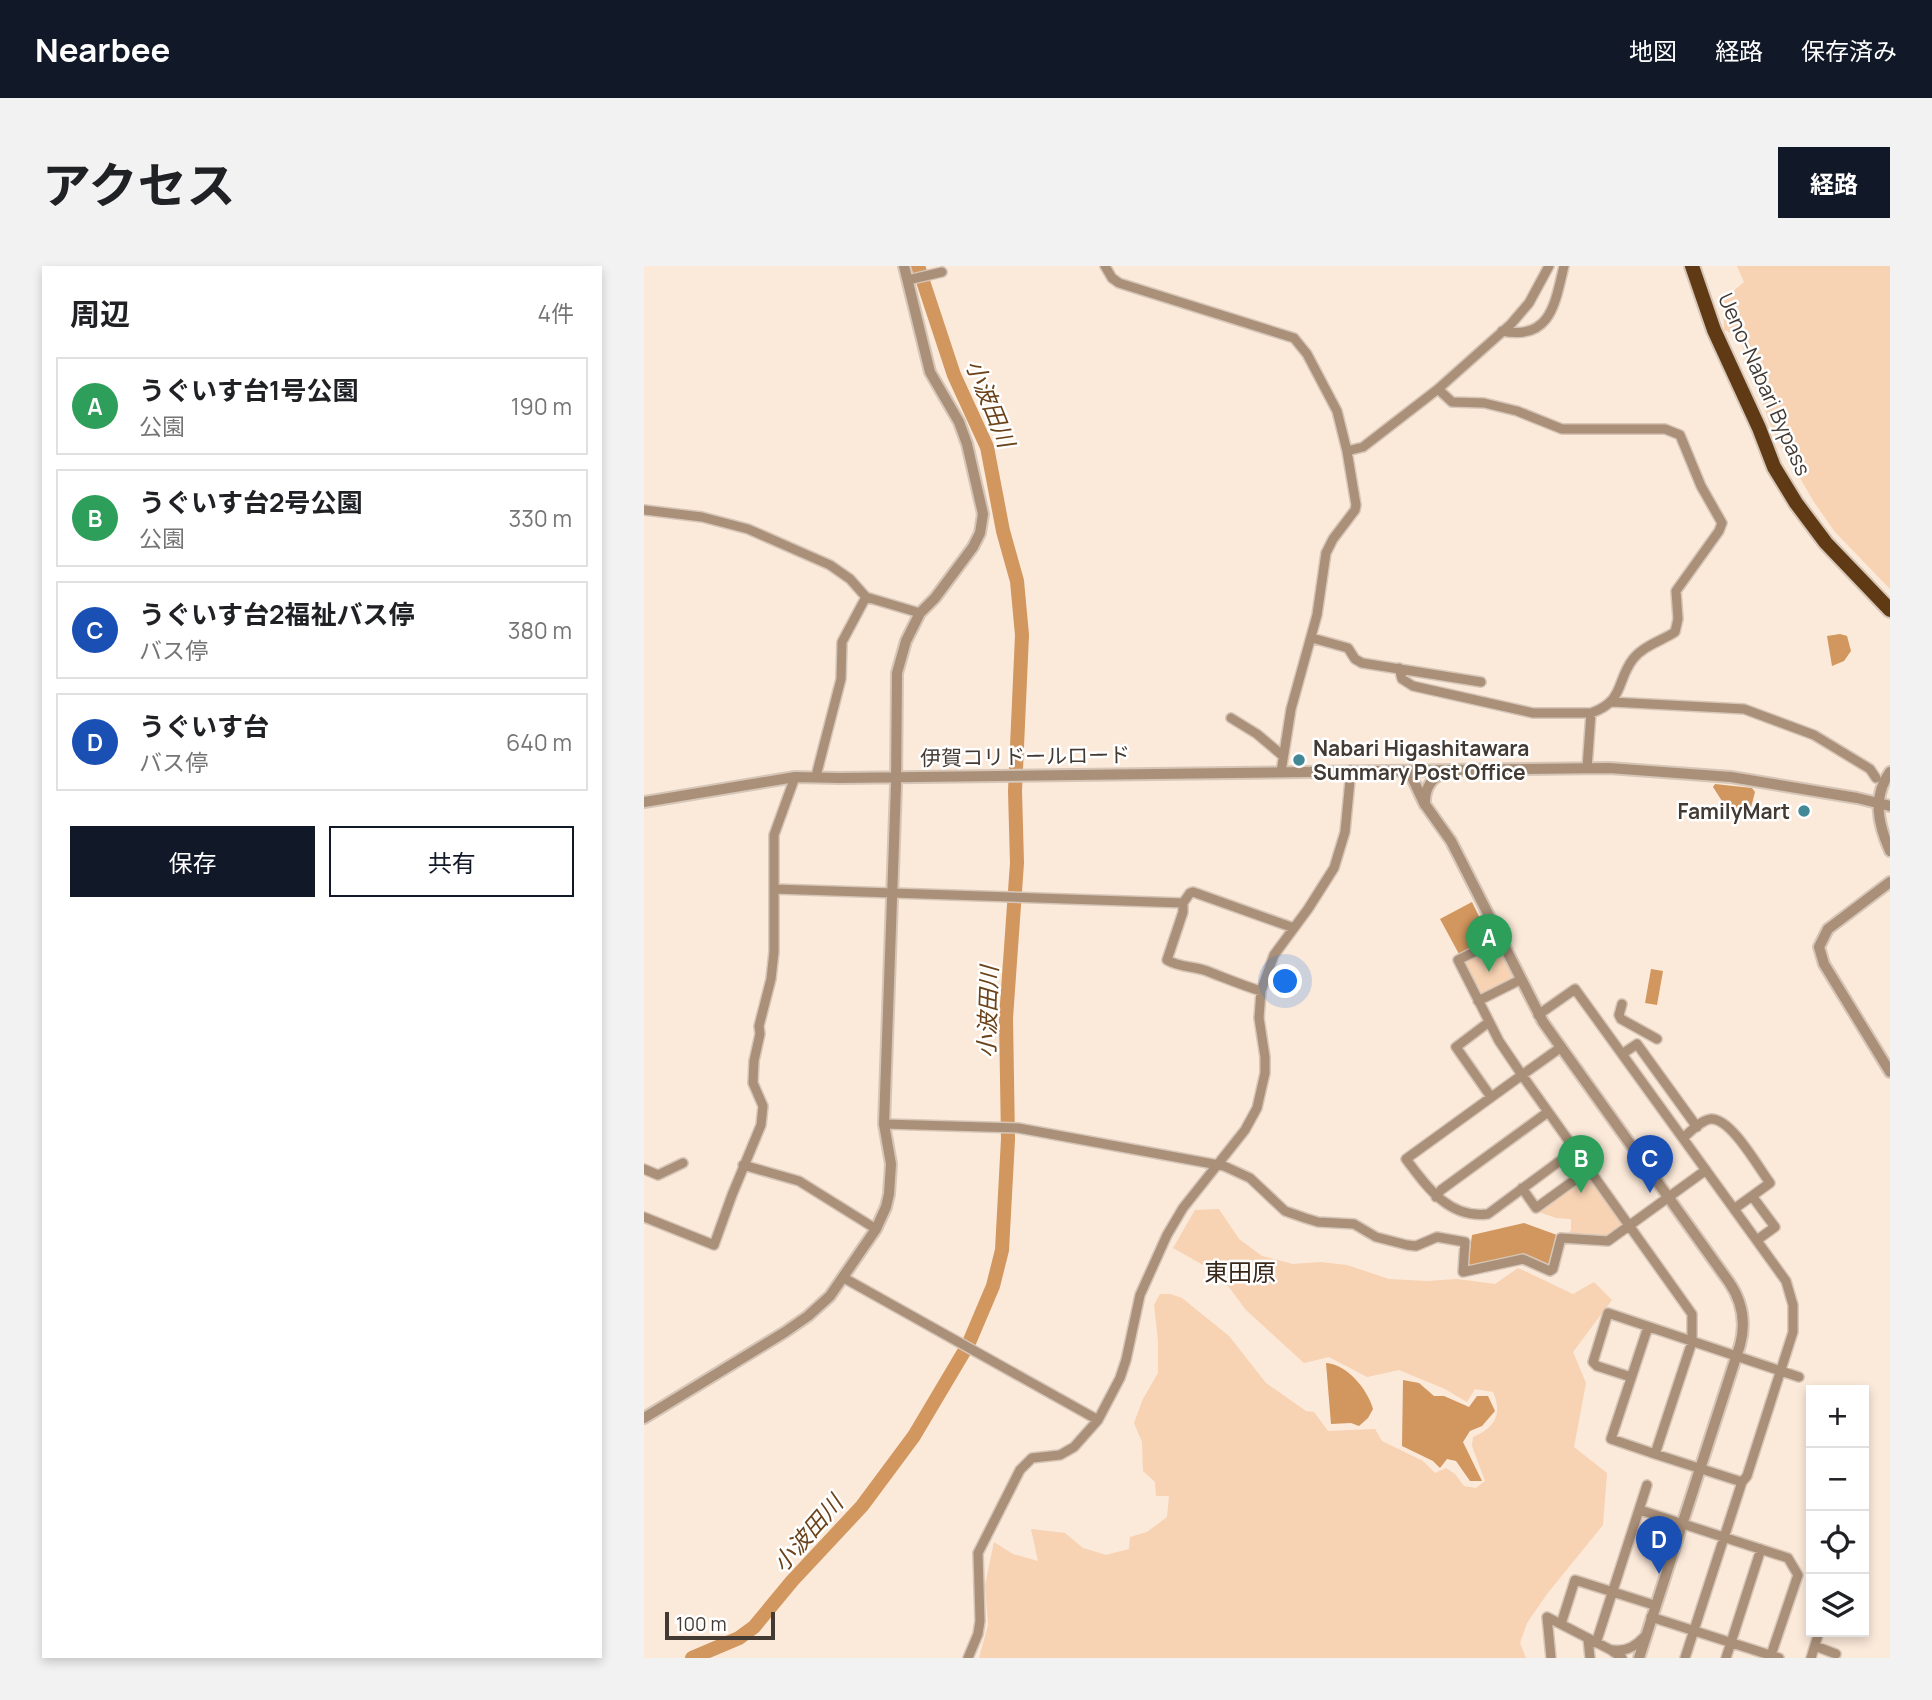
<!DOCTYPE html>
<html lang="ja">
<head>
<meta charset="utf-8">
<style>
  :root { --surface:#fff; --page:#f2f2f2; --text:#202124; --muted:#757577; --line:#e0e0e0; --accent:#111827 }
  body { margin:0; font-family:Manrope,"Noto Sans JP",sans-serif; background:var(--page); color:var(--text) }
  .controls { position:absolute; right:21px; bottom:21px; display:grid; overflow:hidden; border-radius:0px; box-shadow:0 4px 10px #0003 }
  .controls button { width:63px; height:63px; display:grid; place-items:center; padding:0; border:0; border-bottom:2px solid var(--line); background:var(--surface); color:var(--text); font:35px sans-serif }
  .scale { position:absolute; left:21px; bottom:18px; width:110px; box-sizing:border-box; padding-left:7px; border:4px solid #433a33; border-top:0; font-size:19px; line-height:24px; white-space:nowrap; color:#433a33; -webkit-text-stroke:5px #fff; paint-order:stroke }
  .you { position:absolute; left:642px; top:716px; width:24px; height:24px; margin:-18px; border:5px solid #fff; border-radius:50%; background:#1a73e8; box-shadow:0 0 0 10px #1a73e833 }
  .badge { display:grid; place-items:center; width:46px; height:46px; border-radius:50%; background:var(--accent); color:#fff; font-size:23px; font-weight:700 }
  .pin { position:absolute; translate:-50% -58px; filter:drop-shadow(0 2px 4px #0008) }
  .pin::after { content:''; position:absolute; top:37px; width:24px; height:21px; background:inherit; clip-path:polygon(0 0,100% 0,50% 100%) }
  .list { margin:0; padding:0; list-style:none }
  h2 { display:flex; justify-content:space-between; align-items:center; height:91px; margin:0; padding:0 28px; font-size:30px }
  h2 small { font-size:23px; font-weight:400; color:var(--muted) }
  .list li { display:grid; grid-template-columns:46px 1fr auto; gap:21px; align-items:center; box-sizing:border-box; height:98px; margin:0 14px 14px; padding:0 14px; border:2px solid var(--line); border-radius:0px }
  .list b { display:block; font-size:26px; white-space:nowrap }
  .list p { margin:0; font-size:23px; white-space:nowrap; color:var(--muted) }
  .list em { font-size:23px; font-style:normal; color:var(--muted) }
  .actions { display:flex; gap:14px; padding:21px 28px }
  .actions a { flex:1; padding:16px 0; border:2px solid var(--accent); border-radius:0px; text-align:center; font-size:24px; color:var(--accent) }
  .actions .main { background:var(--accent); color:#fff }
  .icon { flex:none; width:38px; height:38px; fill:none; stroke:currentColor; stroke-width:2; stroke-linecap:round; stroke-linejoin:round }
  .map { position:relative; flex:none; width:1246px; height:1392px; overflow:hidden; border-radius:0px }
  header { display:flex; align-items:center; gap:42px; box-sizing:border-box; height:98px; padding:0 35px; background:var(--accent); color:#fff }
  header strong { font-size:33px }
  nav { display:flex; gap:38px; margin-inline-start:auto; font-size:24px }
  .intro { display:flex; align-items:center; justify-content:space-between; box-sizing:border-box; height:168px; padding:0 42px }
  h1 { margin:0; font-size:49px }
  .button { padding:18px 32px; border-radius:0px; background:var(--accent); color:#fff; font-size:24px; font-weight:700 }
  main { display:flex; gap:42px; padding:0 42px }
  aside { flex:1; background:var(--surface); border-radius:0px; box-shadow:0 4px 10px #0003 }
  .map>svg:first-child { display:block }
</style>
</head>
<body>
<header>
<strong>Nearbee</strong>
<nav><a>地図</a><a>経路</a><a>保存済み</a></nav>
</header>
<div class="intro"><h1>アクセス</h1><a class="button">経路</a></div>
<main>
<aside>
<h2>周辺<small>4件</small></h2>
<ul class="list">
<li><span class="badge" style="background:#2e9e5b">A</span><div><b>うぐいす台1号公園</b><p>公園</p></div><em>190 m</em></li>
<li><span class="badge" style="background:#2e9e5b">B</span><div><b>うぐいす台2号公園</b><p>公園</p></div><em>330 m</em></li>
<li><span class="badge" style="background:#1a4fb4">C</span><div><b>うぐいす台2福祉バス停</b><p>バス停</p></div><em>380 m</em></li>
<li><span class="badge" style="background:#1a4fb4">D</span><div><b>うぐいす台</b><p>バス停</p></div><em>640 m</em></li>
</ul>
<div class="actions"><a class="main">保存</a><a>共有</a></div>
</aside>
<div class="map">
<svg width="1246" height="1392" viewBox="0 0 1246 1392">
  <rect width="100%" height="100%" fill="#fbe9d9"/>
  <path fill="#f7d2b3" d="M1093 0H1246V323L1191 266 1170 236 1128 164 1095 70 1080 64 1079 34 1100 16Z
    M849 680 853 681 869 713 839 730 835 728 821 699 822 694Z
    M941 909 946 910 979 955 978 961 963 972 923 969 927 964V953L912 952 892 945Z
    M575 943 595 973 618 990 649 998 676 996 703 999 745 1013 783 1015 813 1013 851 1018 874 1002 929 1028 950 1016 968 1034 929 1086 942 1117 930 1181 963 1207 959 1259 903 1328 883 1357 876 1377 882 1392H335L344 1359 341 1319 350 1276 369 1288 394 1295 387 1263 421 1267 439 1282 462 1289 485 1283 486 1271 503 1266 523 1251 525 1230H512L511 1216 499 1205 498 1176 490 1157 499 1133 514 1107V1075L510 1039 516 1028H526L538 1032 585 1070 622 1117 662 1145 670 1146 684 1165 731 1163 738 1175 779 1195 791 1207 802 1202 811 1208 820 1220 832 1222 841 1215 828 1180 829 1171C851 1162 859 1148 849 1126L831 1123 823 1136 801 1123 755 1104 723 1111 685 1091 660 1097 602 1044 575 1008 529 982 551 944Z"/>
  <path fill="#d2965f" d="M1196 368 1203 370 1207 385 1200 395 1188 400 1183 370Z
    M1071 518 1108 522 1111 526 1105 549 1085 546 1069 521Z
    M828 636 845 671 815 688 796 653Z
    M1007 703 1019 705 1013 739 1001 737Z
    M880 957 913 969 907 996 903 999 879 989 828 1001 824 999 828 969Z
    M682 1097C703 1098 724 1124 729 1143L724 1152 715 1160 707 1157 687 1158Z
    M759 1114 775 1117 790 1130H800L825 1141 833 1130H844L851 1145 838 1160 826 1165 819 1176 838 1215H826L812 1195 803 1193 796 1202 789 1195 758 1180Z"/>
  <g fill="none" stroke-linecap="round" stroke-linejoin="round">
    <path stroke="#d2965f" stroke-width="14" d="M48 1392 95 1372 110 1361 148 1315 218 1240 270 1170 324 1079 349 1020 358 984 364 873 362 752 373 597 371 525 378 369 373 315 359 265 343 181 310 109 274 0"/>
    <g stroke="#d6c6b8" stroke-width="12">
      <path id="minor" d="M461 0 468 12 475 17 650 72 663 88 693 145 703 185 712 239 711 244 689 273 682 287 673 349 647 443 637 506
        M264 14 298 6
        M858 65C907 75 911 37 920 0
        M703 185 719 181 794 123 867 58 885 37 905 0
        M0 244 58 251 104 263 186 299 206 313 222 331 276 347
        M668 372 704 382 711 393 718 397 837 416
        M755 402 758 413 769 420 889 447H947C981 435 972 415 989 393 999 380 1017 375 1031 366L1034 353 1032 325 1075 265 1078 257 1057 220 1036 169 1021 163H918L873 145 840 137 808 136 794 123
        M968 436 1100 443 1170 469 1226 503 1232 512
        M587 452 613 468 639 490
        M943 502 947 447
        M172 510 197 413 198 376 222 331
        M130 623 539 637
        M856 673 814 694 855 775 878 809 762 893C783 921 805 953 844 948L932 883
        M617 725C597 719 579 711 560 704 546 700 535 701 523 694L539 646V637L546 627 549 626 650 662
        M834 735 876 714
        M978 738 975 749 977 753 1013 773
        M894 749 931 723 1142 1015 1149 1039V1066L1103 1210 1098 1216 1011 1188 1048 1076V1048L878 809 916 782
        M845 756 812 781 847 831
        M978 788 993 778 1053 861
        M240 858 374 862 580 900 606 912 641 945 661 952 674 956 710 958 732 971 763 979 772 980 793 971 821 976 819 1006 879 993 906 1005 909 1003 917 972 964 975 1062 904
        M1039 872C1046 866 1057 854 1067 853 1087 852 1114 901 1126 917L1090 943
        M99 899 155 915 232 963
        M0 903 14 909 39 897
        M878 922 892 942 946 903
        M1108 930 1131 961 1113 974
        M792 931 797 924 904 846
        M0 951 70 979 88 929 117 859 119 840 109 817 110 795 116 768 115 760 127 713 130 686V569L151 511
        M200 1012 454 1154
        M1004 1061 967 1173 1011 1188
        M987 1111 953 1100 949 1096 964 1047 1155 1111
        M996 1244 1144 1292 1154 1309 1126 1392
        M1007 1351 1135 1392
        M917 1358 931 1314 1010 1339
        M944 1373 946 1392
        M952 1377 1003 1219
        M1171 1380 1192 1388
        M969 1384C982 1386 992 1380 1000 1371
        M324 1392 334 1368 336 1355 334 1287 376 1204 388 1192 416 1189 430 1181 454 1154 476 1112 482 1094 496 1029 523 969 539 942 601 864 613 842 621 807V791L615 752 617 725 630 689 664 643 690 602 701 566 707 504
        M907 1392 903 1351 967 1384 978 1392
        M1041 1392 1098 1216
        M1082 1392 1117 1283
        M1167 1392 1175 1366"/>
    </g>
    <g stroke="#d6c6b8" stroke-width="14">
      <path id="tertiary" d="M765 505 780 537 807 575 899 756 1085 1016C1098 1035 1102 1057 1096 1079L995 1392
        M1246 506C1228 531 1234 558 1246 585
        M0 536 151 511 196 512 965 502 1087 511 1213 532 1246 540
        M781 539C780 522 787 512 802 505
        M1246 616 1184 663 1175 681 1180 698 1246 806
        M0 1152 141 1066 164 1050 186 1030 232 963 242 941 245 928 247 898 240 858 252 520 253 407 262 375 276 347 291 332 329 281 336 267 339 248 323 178 315 156 286 106 260 0"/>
    </g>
    <g stroke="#d6c6b8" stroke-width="18">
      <path id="trunk" d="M1048 0 1070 64 1115 162 1130 201 1152 237 1182 277 1246 344"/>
    </g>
    <use href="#minor" stroke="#ab9079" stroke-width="9"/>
    <use href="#tertiary" stroke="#ab9079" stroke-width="10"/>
    <use href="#trunk" stroke="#603a14" stroke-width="14"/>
  </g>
  <g fill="#438895" stroke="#fff" stroke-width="2.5">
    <circle cx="655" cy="494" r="7"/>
    <circle cx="1160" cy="545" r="7"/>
  </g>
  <g text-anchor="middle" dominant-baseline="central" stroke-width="5" stroke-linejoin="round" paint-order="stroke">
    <g font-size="21" fill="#433a33" stroke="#fff">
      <text transform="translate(1121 118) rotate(66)">Ueno-Nabari Bypass</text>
      <text transform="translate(381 490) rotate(-1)">伊賀コリドールロード</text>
    </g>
    <g font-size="21" font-weight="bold" fill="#433a33" stroke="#fff" text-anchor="start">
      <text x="669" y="482">Nabari Higashitawara<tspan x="669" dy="24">Summary Post Office</tspan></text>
      <text x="1146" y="545" text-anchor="end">FamilyMart</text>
    </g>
    <g font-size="23" font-style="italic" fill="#6b4219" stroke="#fff">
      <text transform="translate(347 137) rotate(68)">小波田川</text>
      <text transform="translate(343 746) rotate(-88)">小波田川</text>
      <text transform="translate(163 1267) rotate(-49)">小波田川</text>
    </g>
    <g font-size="24" fill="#3a291a" stroke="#fff">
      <text x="596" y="1005">東田原</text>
    </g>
  </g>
</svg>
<div class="controls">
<button>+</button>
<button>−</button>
<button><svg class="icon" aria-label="locate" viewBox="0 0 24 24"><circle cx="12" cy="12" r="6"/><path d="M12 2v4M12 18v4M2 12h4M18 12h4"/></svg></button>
<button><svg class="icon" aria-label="layers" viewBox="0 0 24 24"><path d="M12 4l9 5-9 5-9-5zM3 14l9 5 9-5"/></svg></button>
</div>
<div class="scale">100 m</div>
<div class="you"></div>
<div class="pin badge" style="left:845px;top:706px;background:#2e9e5b">A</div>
<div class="pin badge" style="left:937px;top:927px;background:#2e9e5b">B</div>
<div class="pin badge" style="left:1006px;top:927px;background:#1a4fb4">C</div>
<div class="pin badge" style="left:1015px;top:1308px;background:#1a4fb4">D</div>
</div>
</main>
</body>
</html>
